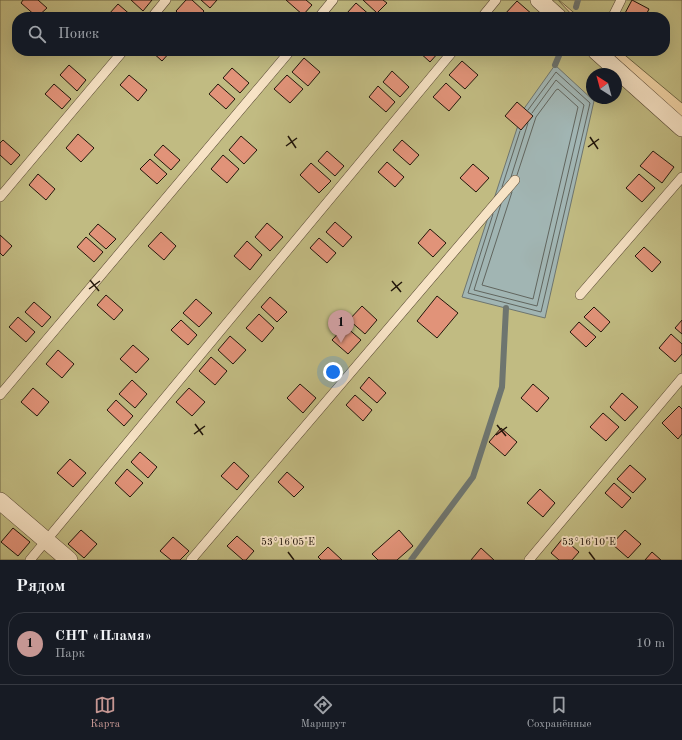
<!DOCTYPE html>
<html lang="ru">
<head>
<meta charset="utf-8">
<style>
  :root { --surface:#171b24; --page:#242831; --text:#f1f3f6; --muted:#9ea1a6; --line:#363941; --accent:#c59692 }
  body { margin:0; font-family:"Old Standard TT",serif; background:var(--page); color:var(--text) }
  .compass { position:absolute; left:586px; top:68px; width:36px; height:36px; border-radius:50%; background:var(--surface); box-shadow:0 4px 16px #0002; rotate:324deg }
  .you { position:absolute; left:333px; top:372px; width:14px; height:14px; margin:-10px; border:3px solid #fff; border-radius:50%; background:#1a73e8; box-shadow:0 0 0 6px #1a73e833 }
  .badge { display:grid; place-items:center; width:26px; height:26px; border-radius:50%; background:var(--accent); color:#111; font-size:13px; font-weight:700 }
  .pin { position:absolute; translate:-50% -33px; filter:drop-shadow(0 1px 2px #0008) }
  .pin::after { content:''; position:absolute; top:21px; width:14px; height:12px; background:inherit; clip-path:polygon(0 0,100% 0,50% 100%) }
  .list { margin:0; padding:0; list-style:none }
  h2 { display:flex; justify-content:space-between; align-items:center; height:52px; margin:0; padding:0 16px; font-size:17px }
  h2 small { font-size:13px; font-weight:400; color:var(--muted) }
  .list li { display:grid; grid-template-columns:26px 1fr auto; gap:12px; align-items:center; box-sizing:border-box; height:64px; margin:0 8px 8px; padding:0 8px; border:1px solid var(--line); border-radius:16px }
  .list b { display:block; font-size:15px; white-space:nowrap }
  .list p { margin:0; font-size:13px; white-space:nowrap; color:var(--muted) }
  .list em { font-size:13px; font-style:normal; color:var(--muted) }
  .icon { flex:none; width:22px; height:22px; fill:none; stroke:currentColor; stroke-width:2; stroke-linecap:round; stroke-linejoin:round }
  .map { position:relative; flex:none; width:682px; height:560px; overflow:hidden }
  .search { position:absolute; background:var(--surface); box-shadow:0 4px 16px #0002; left:12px; right:12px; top:12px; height:44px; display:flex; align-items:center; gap:10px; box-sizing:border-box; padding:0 14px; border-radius:16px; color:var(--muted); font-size:15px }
  .sheet { height:124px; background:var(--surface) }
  nav { display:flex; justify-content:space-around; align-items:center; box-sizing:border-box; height:56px; border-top:1px solid var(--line); background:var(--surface); font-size:11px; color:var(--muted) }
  nav a { display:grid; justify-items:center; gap:2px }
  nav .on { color:var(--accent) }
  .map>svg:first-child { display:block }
</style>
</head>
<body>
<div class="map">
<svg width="682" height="560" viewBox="0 0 682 560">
  <rect width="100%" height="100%" fill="#f2d4a6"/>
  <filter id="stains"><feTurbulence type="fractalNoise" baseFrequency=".005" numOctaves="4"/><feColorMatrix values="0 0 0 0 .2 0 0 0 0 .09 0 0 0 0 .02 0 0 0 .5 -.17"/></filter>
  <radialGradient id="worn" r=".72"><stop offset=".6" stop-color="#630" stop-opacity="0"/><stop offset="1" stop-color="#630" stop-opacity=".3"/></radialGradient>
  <path fill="#c1bb82" stroke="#716846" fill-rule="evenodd" d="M0 0H558L574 17H17V51H608L682 127V560H0ZM592 74H616V98H592Z
    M559 0H682V103L620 51H665V17H579Z"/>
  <path fill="#a1b5b3" stroke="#6e756f" d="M555 65 594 101 545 318 462 297 523 110Z"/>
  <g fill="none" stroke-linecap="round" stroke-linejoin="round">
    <path stroke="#61655e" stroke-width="1" d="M511 177 528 123
      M502 187 520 131
      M512 192 482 285 533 299 578 107 558 89 556 90 536 117 517 175
      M501 204 474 290 537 306 584 105 556 80 532 113
      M493 214 468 293 541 312 590 103 556 72 528 110"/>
    <path stroke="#6e756f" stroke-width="6" d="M576 7 578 0
      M555 65 561 51
      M411 560 473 477 502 387 506 308"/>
  </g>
  <path fill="#e19379" stroke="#21150a" d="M23 0H38L47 8 37 17 21 3Z
    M131 0H152L143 11Z
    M186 0H192L204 11 199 17H182L176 11Z
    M201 0H217L210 8Z
    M286 0H306L312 5 303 15Z
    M363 0H383L387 3 377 13Z
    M632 0 649 9 645 17H623Z
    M517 1 533 15 531 17H507L504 15Z
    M356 3 372 17H351L347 13Z
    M118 4 133 17H113L109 14Z
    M151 51H171L162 61Z
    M418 51H438L439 52 430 62Z
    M304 58 320 72 308 86 292 72Z
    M462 61 478 75 465 89 449 75Z
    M69 65 86 80 77 91 60 75Z
    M232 68 249 83 240 93 223 78Z
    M392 71 409 87 400 97 383 82Z
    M129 75 147 90 138 101 120 85Z
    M287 75 303 89 290 103 274 89Z
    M446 83 461 97 449 111 433 97Z
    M54 84 71 99 62 109 45 94Z
    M218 84 235 99 226 109 209 94Z
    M378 86 395 102 386 112 369 97Z
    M517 102 533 116 521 130 505 116Z
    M78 134 94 148 81 162 66 148Z
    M241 136 257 150 244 164 229 150Z
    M3 140 20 155 11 165 0 155V143Z
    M402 140 419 155 410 165 393 150Z
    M163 145 180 160 171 170 154 155Z
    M327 151 344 166 335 176 318 161Z
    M653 151 674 167 662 183 640 166Z
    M223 155 239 169 227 183 211 169Z
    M150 159 167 174 157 184 140 169Z
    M387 162 404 177 395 187 378 172Z
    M311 163 331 181 319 193 300 175Z
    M473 164 489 178 476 192 460 178Z
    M38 174 55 189 46 200 29 185Z
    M639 174 655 188 642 202 626 188Z
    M335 222 352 237 343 247 326 232Z
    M267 223 283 237 270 251 255 237Z
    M98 224 116 239 106 249 89 234Z
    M430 229 446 243 433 257 418 243Z
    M161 232 176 246 164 260 148 246Z
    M0 235 12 246 3 256 0 253Z
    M86 237 103 252 94 262 77 247Z
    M319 238 336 253 327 263 310 248Z
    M247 241 262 255 250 270 234 256Z
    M644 247 661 262 652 272 635 256Z
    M106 295 123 310 114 320 97 305Z
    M437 296 458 313 437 338 417 321Z
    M270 297 287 312 277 322 261 307Z
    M196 299 212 313 199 327 183 313Z
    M34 302 51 317 42 327 25 312Z
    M362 306 377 320 365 334 349 320Z
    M594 307 610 322 601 332 584 317Z
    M259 314 274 328 262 342 246 328Z
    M18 317 35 332 26 342 9 327Z
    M181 320 197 335 188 345 171 330Z
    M682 320V334L675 328Z
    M579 322 596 337 586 347 570 332Z
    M345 326 361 340 348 354 332 340Z
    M671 334 682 344V354L675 362 659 348Z
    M230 336 246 350 233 364 218 350Z
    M133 345 149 359 136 373 120 359Z
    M58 350 74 364 62 378 46 364Z
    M211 357 227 371 215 385 199 371Z
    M369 377 386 393 377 403 360 388Z
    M132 380 147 394 135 408 119 394Z
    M300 384 316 398 303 413 287 398Z
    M533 384 549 398 537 412 521 398Z
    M33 388 49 402 37 416 21 402Z
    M189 388 205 402 192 416 176 402Z
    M622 393 638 407 625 421 610 407Z
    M355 395 372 410 363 421 346 405Z
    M116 400 133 416 124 426 107 410Z
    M679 406 682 409V434L678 439 662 423Z
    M603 413 619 427 606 441 590 427Z
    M501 428 517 442 505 456 489 442Z
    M140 452 157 467 148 478 131 462Z
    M70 459 86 473 73 487 57 473Z
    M234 462 249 476 237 490 221 476Z
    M630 465 646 479 633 493 617 479Z
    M127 469 143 483 130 497 115 483Z
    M287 472 304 487 294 497 278 482Z
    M614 483 631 498 622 508 605 493Z
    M540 489 555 503 543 517 527 503Z
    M13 528 30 542 18 556 1 542Z
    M81 530 97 544 84 558 68 544Z
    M399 530 413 546 397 560H378L372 554Z
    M625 530 641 544 628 558 612 544Z
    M237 536 254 551 246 560H243L227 546Z
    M173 537 189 551 180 560H171L160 551Z
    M563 538 579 552 572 560H559L551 553Z
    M328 547 342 560H321L318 557Z
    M481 548 494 560H471Z
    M652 552 661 560H645Z"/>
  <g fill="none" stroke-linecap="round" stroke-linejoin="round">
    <g stroke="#554531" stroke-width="10">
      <path id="lane" d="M614 14 621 0
        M152 17 166 0
        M319 17 333 0
        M482 17 496 0
        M0 197 123 51
        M580 295 682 177
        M0 395 290 51
        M30 560 453 51
        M191 560 515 180
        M529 560 682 378"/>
    </g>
    <g stroke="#554531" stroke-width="18">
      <path id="street" d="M539 0 558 17
        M596 51 682 128
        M0 501 69 560"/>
    </g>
    <use href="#lane" stroke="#f7e3c5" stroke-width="9"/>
    <use href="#street" stroke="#f7e3c5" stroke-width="17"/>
  </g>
  <path fill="none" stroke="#21150a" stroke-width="1.5" d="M288 136 296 148M590 137 598 149M286 146 297 138M588 147 599 139M90 280 99 291M392 281 401 292M89 289 100 281M391 291 402 282M195 424 203 435M497 425 506 436M194 434 205 426M496 435 507 427M288 552 294 560M589 552 595 560"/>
  <g font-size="10" text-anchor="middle" fill="#21150a" stroke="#f7e3c5" stroke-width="3.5" stroke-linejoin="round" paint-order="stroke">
    <text x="288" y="545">53°16'05"E</text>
    <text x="589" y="545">53°16'10"E</text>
  </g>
  <rect width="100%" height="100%" filter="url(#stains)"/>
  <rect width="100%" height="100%" fill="url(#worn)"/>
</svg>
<svg class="compass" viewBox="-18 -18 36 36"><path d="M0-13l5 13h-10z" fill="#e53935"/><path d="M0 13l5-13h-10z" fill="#9ea1a6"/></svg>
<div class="you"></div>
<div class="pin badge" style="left:341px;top:343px">1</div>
<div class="search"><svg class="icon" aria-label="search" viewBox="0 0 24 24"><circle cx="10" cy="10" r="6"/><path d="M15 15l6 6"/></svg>Поиск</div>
</div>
<section class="sheet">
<h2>Рядом<small></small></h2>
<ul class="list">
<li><span class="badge">1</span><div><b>СНТ «Пламя»</b><p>Парк</p></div><em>10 m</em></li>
</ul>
</section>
<nav>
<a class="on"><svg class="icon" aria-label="map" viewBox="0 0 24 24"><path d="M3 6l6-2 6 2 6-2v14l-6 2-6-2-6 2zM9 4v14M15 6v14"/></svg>Карта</a>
<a><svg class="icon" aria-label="directions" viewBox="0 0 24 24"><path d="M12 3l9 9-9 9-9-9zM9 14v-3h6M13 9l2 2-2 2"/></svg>Маршрут</a>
<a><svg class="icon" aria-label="saved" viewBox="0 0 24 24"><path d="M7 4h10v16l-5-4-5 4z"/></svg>Сохранённые</a>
</nav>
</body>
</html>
